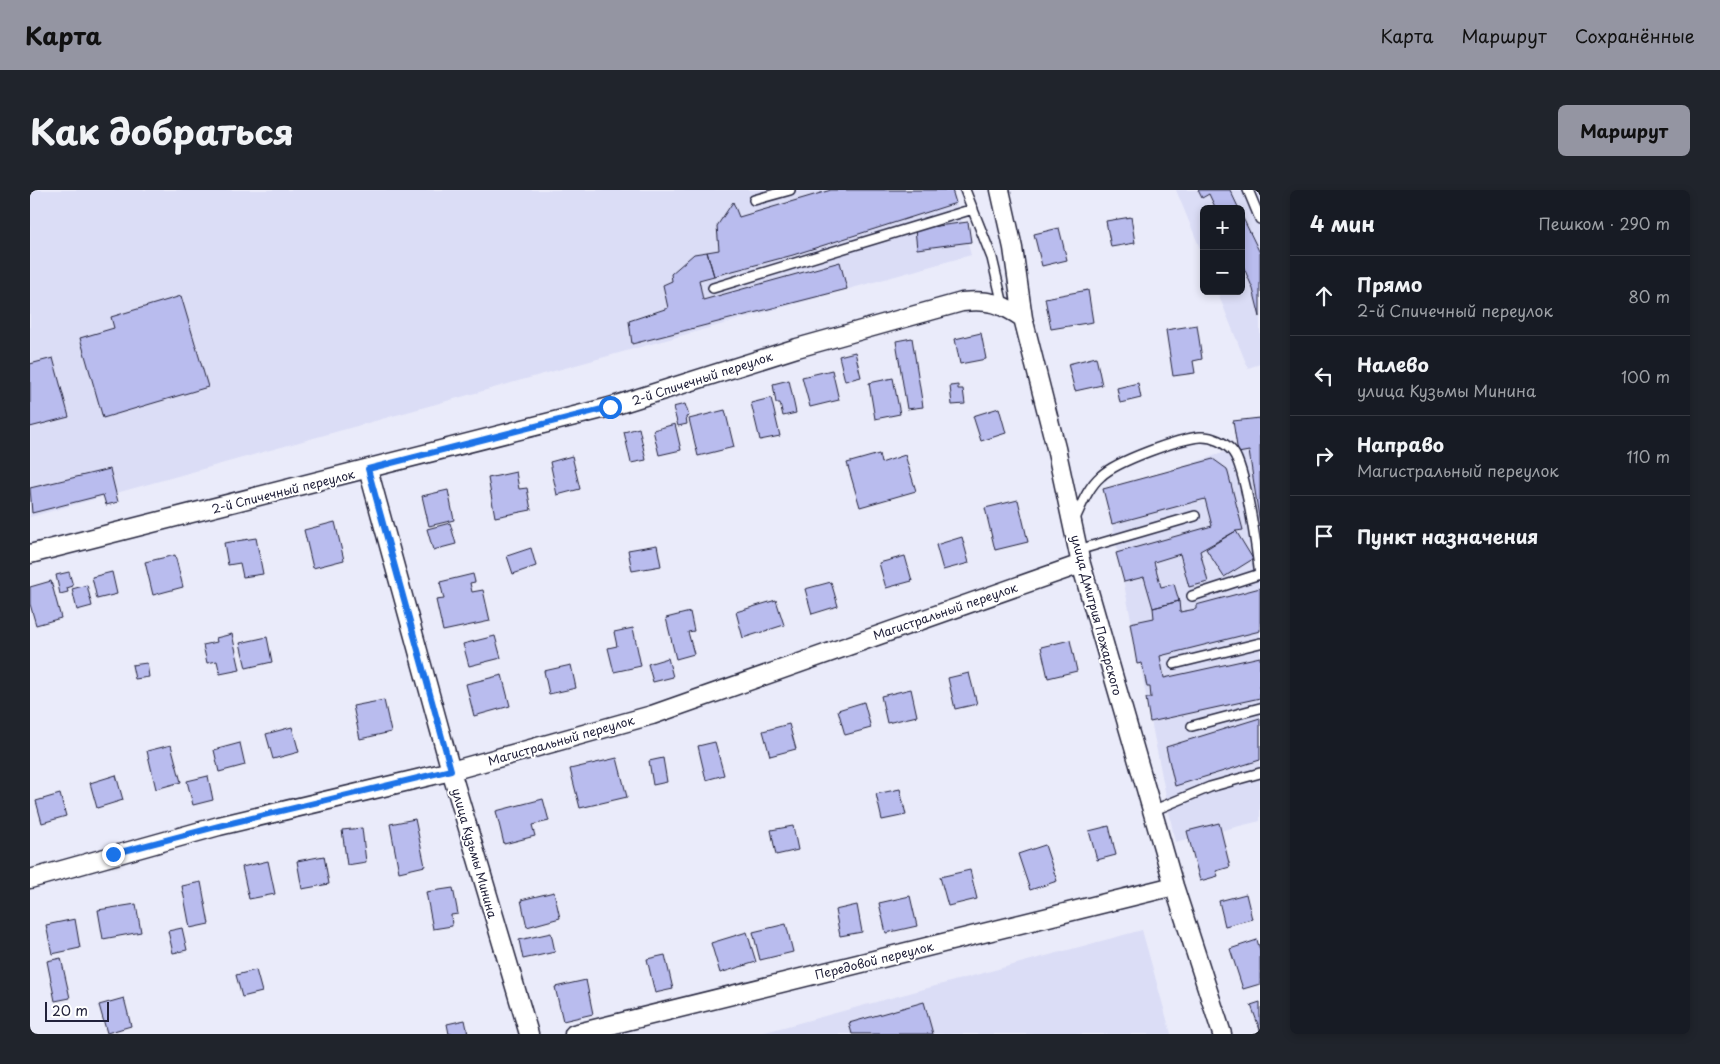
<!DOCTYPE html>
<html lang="ru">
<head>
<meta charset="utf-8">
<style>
  :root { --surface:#171b24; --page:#20242c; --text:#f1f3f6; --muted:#9ea1a6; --line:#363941; --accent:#9495a2 }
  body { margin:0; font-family:"Playpen Sans",sans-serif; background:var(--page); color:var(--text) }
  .controls { position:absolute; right:15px; top:15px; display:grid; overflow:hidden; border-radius:8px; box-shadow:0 2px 8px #0003 }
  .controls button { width:45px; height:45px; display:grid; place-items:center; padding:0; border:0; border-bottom:1px solid var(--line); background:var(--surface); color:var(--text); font:25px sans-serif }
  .scale { position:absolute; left:15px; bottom:12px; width:64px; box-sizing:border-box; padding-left:5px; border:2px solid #22223b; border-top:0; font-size:14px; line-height:18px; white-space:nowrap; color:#22223b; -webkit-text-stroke:4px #fff; paint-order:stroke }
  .stop { position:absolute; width:15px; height:15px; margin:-11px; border:4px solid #1a73e8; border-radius:50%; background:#fff }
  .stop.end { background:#1a73e8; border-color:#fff; box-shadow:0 1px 5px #0008 }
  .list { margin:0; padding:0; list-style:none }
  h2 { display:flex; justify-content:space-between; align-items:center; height:65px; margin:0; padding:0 20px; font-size:21px }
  h2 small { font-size:16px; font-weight:400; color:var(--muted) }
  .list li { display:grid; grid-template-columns:32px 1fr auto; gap:15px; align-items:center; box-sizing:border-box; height:80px; padding:0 20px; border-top:1px solid var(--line) }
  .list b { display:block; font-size:19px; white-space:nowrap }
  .list p { margin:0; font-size:16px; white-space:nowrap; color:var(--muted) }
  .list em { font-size:16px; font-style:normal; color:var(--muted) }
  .icon { flex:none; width:28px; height:28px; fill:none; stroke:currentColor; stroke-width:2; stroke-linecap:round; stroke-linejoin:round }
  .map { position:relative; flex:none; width:1230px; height:844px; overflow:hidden; border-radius:8px }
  header { display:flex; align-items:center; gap:30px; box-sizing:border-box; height:70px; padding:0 25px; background:var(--accent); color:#111 }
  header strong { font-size:24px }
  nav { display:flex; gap:28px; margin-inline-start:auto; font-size:18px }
  .intro { display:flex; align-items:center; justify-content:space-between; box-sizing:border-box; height:120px; padding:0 30px }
  h1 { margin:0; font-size:35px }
  .button { padding:12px 22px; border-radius:8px; background:var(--accent); color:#111; font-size:18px; font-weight:700 }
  main { display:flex; gap:30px; padding:0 30px }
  aside { flex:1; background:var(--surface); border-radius:8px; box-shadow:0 2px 8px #0003 }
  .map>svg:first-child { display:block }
</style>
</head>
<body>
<header>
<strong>Карта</strong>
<nav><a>Карта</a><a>Маршрут</a><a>Сохранённые</a></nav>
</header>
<div class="intro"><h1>Как добраться</h1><a class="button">Маршрут</a></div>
<main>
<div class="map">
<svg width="1230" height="844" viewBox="0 0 1230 844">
  <rect width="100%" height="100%" fill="#eaebfa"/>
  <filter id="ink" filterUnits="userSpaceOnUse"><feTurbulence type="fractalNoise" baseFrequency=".02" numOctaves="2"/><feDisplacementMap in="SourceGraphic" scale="10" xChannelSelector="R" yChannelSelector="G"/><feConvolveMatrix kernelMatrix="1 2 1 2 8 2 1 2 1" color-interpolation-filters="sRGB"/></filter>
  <g filter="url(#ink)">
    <path fill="#dbddf6" d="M0 0H923L941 65 0 327Z
      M1146 0H1230V174L1218 178 1187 101H1211V19H1174V68Z
      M1230 250V631L1145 652 1076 303Z
      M1112 740 1141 844H728Z"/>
    <path fill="#b9bcee" stroke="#22223b" d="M801 0H922L926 13 763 65 684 86 677 62 689 60 687 36 703 12 709 27Z
      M1168 0H1200L1209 19H1186L1179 4 1172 8Z
      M1211 24 1230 63V127L1223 99 1211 71Z
      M1101 27 1105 53 1081 57 1076 31Z
      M938 32 941 52 887 59 885 39Z
      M1029 38 1037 70 1012 76 1004 44Z
      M677 62 684 86 669 90 673 110 810 72 817 99 602 154 599 131 638 118 633 95 642 91 641 84 664 64Z
      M1058 100 1063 132 1021 139 1015 108Z
      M151 106 178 197 73 228 50 148 84 138 81 127Z
      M1167 135 1172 169 1163 171 1165 183 1143 186 1136 140Z
      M951 143 956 169 930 174 925 149Z
      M882 148 893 217 877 219 866 151Z
      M825 162 831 187 815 191 809 166Z
      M1066 167 1072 195 1045 201 1038 174Z
      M23 168 39 227 0 237V174Z
      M802 180 809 210 780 217 772 187Z
      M863 188 870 224 845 229 839 193Z
      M759 190 766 223 753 226 750 213H746L743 194Z
      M1108 193 1111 208 1090 213 1087 198Z
      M928 195V199H933L935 214 922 215 920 196Z
      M741 208 750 246 730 250 721 213Z
      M655 214 659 226 656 227 657 234 648 236 643 217Z
      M969 218 976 243 951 251 943 226Z
      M695 220 704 257 668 266 659 229Z
      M1230 228V334L1219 261 1208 263 1203 231Z
      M645 234 651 260 629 265 623 240Z
      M609 238 616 270 601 273 594 242Z
      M849 264 851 273 875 265 886 301 830 317 817 273Z
      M542 266 550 299 527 305 520 272Z
      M1183 269 1197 279 1213 340 1206 341 1170 361 1178 392 1159 397 1150 364 1124 372 1131 397 1144 394 1149 411 1123 418 1114 387 1094 392 1086 363 1182 336 1175 309 1082 334 1073 299Z
      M80 279 88 312 76 315 73 305 2 323 0 298Z
      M486 282 489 299 497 298 501 320 465 327 458 288Z
      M418 300 424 330 399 336 392 306Z
      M988 310 998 352 965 360 955 318Z
      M305 332 314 370 283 378 274 340Z
      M420 333 426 354 403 360 397 339Z
      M1206 341 1223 369 1194 387 1176 359Z
      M932 347 939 373 913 380 906 355Z
      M226 348 233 384 213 387 210 373 198 375 194 353Z
      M627 355 631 376 602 381 598 360Z
      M501 358 506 376 483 384 477 366Z
      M145 365 153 397 123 405 115 372Z
      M875 366 882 391 856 398 849 373Z
      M39 382 43 396 37 398 38 402 30 404 26 385Z
      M82 382 87 404 67 409 62 387Z
      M443 384 445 392 440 393 442 402 453 400 460 431 413 441 406 410 414 409 410 392Z
      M21 391 31 428 6 435 0 414V397Z
      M801 392 808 416 782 424 775 399Z
      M57 395 62 416 47 420 42 399Z
      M1230 398V441L1130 466 1134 488 1230 467V508L1120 532 1116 508H1121L1120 497H1117L1112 473 1107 474 1100 433 1124 428 1123 418 1149 411 1150 422 1166 419V415Z
      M746 410 754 435 713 448 706 422Z
      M660 422 664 441 658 442 664 464 646 469 636 428Z
      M603 438 611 476 584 482 578 458 587 456 584 442Z
      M202 444 210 480 190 484 187 471 177 473 173 455 187 452 186 448Z
      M465 446 471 468 439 476 433 454Z
      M237 447 242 472 216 478 210 453Z
      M1040 450 1047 481 1018 488 1011 457Z
      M638 468 643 487 623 492 618 474Z
      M117 473 119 487 105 489 102 475Z
      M541 475 546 498 519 504 514 481Z
      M939 483 947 514 925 519 918 488Z
      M472 485 480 516 444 526 436 494Z
      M881 499 887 526 857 533 851 506Z
      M354 510 361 542 330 549 323 516Z
      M834 512 841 538 815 545 808 520Z
      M1230 528V570L1145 596 1136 557Z
      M759 534 766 559 740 566 733 541Z
      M262 537 269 562 243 569 236 544Z
      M685 552 694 585 676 590 668 556Z
      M210 553 215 575 189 582 184 560Z
      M141 555 151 592 126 599 117 561Z
      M587 568 597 607 550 618 540 579Z
      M633 568 637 592 623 595 619 571Z
      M86 585 93 610 67 618 60 593Z
      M178 586 183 610 163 615 157 591Z
      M870 599 876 625 852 630 846 604Z
      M30 604 36 626 12 633 6 611Z
      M513 609 519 631 502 635 505 646 474 654 466 621Z
      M385 629 395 676 369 682 360 634Z
      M1189 633 1200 677 1186 681 1188 686 1170 691 1157 641Z
      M763 636 768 660 746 665 741 640Z
      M1079 636 1086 665 1067 670 1059 641Z
      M332 638 336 672 317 675 312 640Z
      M1015 655 1027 691 1000 700 988 664Z
      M294 666 299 694 272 699 267 671Z
      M238 671 245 704 219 709 212 677Z
      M940 680 947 709 918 716 910 687Z
      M171 692 179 734 160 738 152 696Z
      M423 698 428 724 421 725 422 736 403 739 396 702Z
      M524 702 530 728 497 737 491 710Z
      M1216 704 1222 729 1195 736 1189 711Z
      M880 706 887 736 856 743 849 713Z
      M106 714 111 742 73 749 68 720Z
      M827 715 832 742 810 746 805 720Z
      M45 729 50 758 22 764 16 735Z
      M756 734 763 762 730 770 723 742Z
      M152 738 157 760 143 763 138 741Z
      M717 742 726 772 690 783 681 753Z
      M521 743 525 762 493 769 489 750Z
      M1227 750 1230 760V794L1213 799 1200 759Z
      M635 765 643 799 625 803 617 769Z
      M31 768 40 808 25 811 17 771Z
      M226 780 232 802 212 807 206 785Z
      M556 790 563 824 533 831 525 797Z
      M94 808 101 836 77 843 69 815Z
      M894 812 903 844H822L819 833Z
      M1230 812V840L1221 815Z
      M435 830 438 844H419L417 834Z"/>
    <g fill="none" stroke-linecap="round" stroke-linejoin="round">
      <g stroke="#22223b" stroke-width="12">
        <path id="service" d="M935 0 962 68 973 115
          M1218 0 1230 29
          M724 10 760 0
          M683 98 943 19
          M1044 331C1051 316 1058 297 1071 286 1087 271 1148 249 1170 247 1182 246 1196 253 1203 262 1216 279 1227 361 1230 385
          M1048 360 1165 326
          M1162 406 1230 384
          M1144 474 1230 453
          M1162 536 1230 518
          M1122 621 1180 597 1230 583"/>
      </g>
      <g stroke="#22223b" stroke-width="21">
        <path id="minor" d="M970 0 983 58 993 128 1026 258 1051 374 1144 696 1192 844
          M338 279 421 581 499 844
          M0 364 580 217 767 158 932 112C958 109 971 113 993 128
          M0 689 189 636 421 581 622 525 1051 374
          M544 844 1144 696"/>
      </g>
      <use href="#service" stroke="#fff" stroke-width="9"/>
      <use href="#minor" stroke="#fff" stroke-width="18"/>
    </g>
  </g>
  <g fill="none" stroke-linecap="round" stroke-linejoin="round" filter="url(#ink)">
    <path stroke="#1a73e8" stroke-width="6" d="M83 664 189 636 421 580 338 279 580 217"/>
  </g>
  <g text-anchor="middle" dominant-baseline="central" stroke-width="4" stroke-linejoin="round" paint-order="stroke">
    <g font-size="12" fill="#22223b" stroke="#fff">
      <text transform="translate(672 188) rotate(-18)">2-й Спичечный переулок</text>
      <text transform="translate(253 301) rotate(-14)">2-й Спичечный переулок</text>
      <text transform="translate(915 421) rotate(-19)">Магистральный переулок</text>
      <text transform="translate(1067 425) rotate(75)">улица Дмитрия Пожарского</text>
      <text transform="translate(531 550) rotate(-16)">Магистральный переулок</text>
      <text transform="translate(445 663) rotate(74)">улица Кузьмы Минина</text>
      <text transform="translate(844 770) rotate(-14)">Передовой переулок</text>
    </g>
  </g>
</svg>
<div class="controls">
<button>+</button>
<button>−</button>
</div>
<div class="scale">20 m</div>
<div class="stop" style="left:580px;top:217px"></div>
<div class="stop end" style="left:83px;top:664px"></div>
</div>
<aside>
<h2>4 мин<small>Пешком · 290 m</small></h2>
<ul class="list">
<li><svg class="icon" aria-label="ahead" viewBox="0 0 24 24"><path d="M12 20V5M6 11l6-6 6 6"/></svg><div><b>Прямо</b><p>2-й Спичечный переулок</p></div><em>80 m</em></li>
<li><svg class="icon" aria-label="left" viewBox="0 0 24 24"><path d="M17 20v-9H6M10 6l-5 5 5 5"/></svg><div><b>Налево</b><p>улица Кузьмы Минина</p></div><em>100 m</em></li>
<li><svg class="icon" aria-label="right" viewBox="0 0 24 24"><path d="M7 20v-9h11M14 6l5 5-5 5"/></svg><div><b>Направо</b><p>Магистральный переулок</p></div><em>110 m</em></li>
<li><svg class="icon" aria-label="arrive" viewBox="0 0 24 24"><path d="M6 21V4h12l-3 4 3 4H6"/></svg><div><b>Пункт назначения</b></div></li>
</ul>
</aside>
</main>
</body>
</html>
